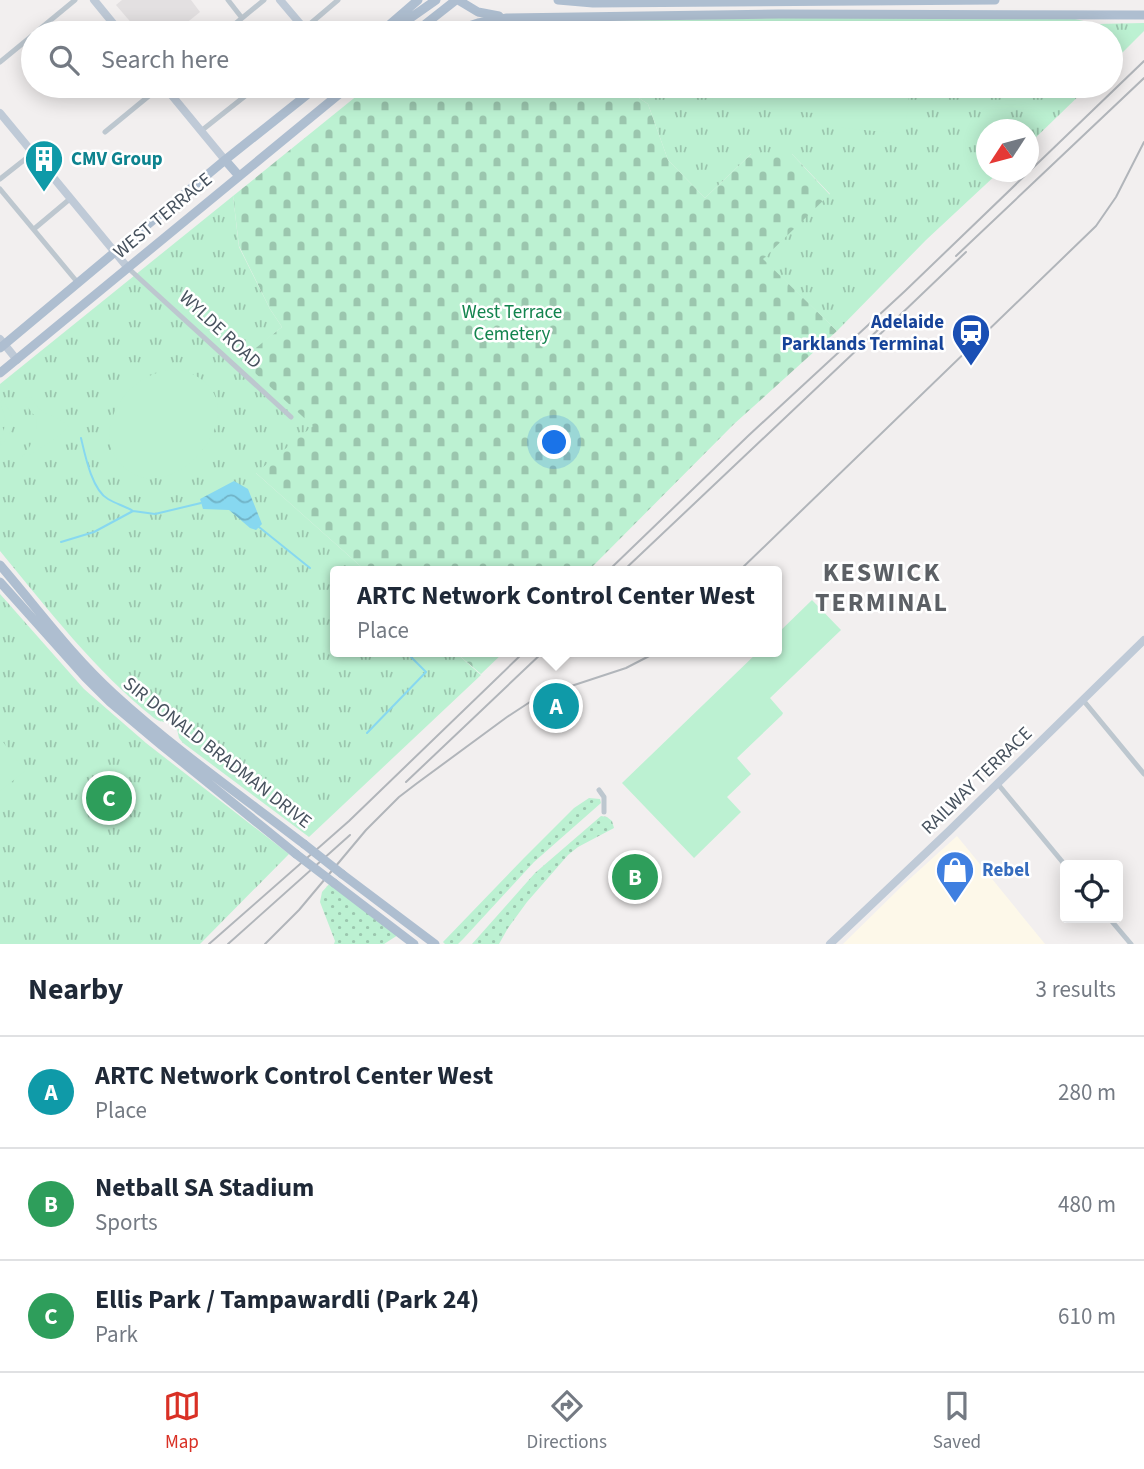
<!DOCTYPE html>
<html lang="en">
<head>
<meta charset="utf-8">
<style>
  :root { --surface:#fff; --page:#f2f2f3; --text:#1f2937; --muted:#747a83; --line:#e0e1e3; --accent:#d93025 }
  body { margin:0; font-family:"Source Sans 3",sans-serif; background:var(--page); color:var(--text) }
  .controls { position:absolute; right:21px; bottom:21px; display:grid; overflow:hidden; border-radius:7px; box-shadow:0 4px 18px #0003 }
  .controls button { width:63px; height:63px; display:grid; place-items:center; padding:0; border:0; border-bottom:2px solid var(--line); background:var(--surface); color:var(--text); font:35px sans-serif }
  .compass { position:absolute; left:976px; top:119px; width:63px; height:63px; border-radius:50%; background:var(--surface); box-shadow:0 4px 18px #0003; rotate:234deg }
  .you { position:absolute; left:555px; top:443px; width:24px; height:24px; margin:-18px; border:5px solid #fff; border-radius:50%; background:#1a73e8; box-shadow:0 0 0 10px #1a73e833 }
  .badge { display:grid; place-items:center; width:46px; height:46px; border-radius:50%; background:var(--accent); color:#fff; font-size:23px; font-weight:700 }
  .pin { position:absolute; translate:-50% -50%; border:4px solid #fff; box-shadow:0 2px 7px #0006 }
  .popup { position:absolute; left:330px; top:566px; width:452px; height:91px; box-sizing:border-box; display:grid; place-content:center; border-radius:7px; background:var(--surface); filter:drop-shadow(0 2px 5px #0005); font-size:23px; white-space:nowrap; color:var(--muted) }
  .popup b { font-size:26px; color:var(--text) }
  .popup::after { content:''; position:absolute; left:50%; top:100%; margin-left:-14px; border:14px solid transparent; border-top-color:var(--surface) }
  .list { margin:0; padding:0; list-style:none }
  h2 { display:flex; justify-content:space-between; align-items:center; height:91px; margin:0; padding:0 28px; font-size:30px }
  h2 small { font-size:23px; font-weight:400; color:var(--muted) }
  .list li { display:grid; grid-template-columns:46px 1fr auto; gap:21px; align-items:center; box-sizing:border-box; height:112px; padding:0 28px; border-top:2px solid var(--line) }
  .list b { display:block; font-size:26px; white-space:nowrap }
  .list p { margin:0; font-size:23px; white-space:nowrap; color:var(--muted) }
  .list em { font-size:23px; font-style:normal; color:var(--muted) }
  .icon { flex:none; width:38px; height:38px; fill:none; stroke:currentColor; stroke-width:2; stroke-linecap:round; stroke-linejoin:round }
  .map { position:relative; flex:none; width:1144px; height:944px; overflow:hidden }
  .search { position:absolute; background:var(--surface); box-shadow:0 4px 18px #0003; left:21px; right:21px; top:21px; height:77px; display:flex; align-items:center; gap:18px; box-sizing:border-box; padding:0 24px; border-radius:38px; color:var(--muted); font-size:26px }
  .sheet { height:427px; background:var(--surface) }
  nav { display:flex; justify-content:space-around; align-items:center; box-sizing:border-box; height:98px; border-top:2px solid var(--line); background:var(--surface); font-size:19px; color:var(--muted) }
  nav a { display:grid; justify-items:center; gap:4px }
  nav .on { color:var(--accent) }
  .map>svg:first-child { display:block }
</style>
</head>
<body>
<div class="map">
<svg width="1144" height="944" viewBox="0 0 1144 944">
  <defs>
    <pattern id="grass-dots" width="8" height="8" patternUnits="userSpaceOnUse" patternTransform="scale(1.75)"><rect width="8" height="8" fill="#bcf1d2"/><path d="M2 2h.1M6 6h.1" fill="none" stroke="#9bc6ae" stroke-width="1.8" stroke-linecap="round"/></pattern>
    <pattern id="cemetery-stones" width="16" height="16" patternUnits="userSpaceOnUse" patternTransform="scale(1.75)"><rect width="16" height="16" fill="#bcf1d2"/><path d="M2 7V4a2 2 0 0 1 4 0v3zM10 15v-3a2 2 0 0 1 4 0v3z" fill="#9bc6ae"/></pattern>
    <pattern id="park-tufts" width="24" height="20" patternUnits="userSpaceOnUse" patternTransform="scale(1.75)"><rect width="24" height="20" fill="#bcf1d2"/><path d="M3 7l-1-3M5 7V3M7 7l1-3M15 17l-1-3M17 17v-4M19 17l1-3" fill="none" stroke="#9bc6ae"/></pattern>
    <pattern id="water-waves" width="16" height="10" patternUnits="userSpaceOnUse" patternTransform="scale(1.75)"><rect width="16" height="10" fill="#87d8f0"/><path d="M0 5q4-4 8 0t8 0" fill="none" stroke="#70b2c6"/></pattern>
  </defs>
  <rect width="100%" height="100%" fill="#f2efef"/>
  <path fill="#fdf8e9" d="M957 836 1045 944H843L904 884Z"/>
  <path fill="#e3e0e1" d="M122 0H191L200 12 174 33H140L116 5Z"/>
  <path fill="url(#grass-dots)" d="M589 798 600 799 601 803 534 862 464 938 458 944H445L443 942 524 858 574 808Z
    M601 816 607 817 612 821 614 828 578 847 568 855 527 902 508 928 499 944H472L535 873Z
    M330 883 398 935 384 944H334L335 941 320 902 322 892Z"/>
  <path fill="url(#cemetery-stones)" d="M369 86H621L648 104 668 160 705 198 751 154H792L830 195 764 259 837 331 734 424 588 571H366L256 473 240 359 282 327 270 309 239 246 233 196Z
    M455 652H504L481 674Z"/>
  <path fill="url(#park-tufts)" d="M839 17 1071 18 1096 24 1144 23V31L1111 64V33H491L531 22Z
    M621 86H1089L1029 144 1028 130H986V172H999L926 240 837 331 763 259 830 194 792 154H751L705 198 668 160 648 104Z
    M233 196 239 247 270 309 282 327 241 360 313 426 256 473 366 571H336V652H455L481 675 309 837 183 743 179 738 177 729C174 727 172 724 168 723 163 721 161 723 154 718 95 671 48 609 0 551V384Z
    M0 594 84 689 146 743 289 854 200 944H0Z"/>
  <path fill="#bcf1d2" d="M711 86H910L905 134 834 127 835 115 712 103 714 86Z
    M177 369C271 391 181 511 127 470 94 445 112 399 142 380 153 373 165 370 177 369Z
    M32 397C37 416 57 414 69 427L56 438 23 459 22 457C32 446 37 433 37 418 31 412 26 406 25 398Z
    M0 399C16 413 16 432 0 446 0 436 5 431 5 422 6 413 0 408 0 399Z
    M812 600 841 630 770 698 783 713 782 715 737 758 751 774 727 797 741 812 694 858 622 783 758 652H776L777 634Z
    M0 738 25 771 0 791Z"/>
  <path fill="url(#water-waves)" d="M234 481 248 489 262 524 256 530 250 528 229 510 203 509 200 499Z"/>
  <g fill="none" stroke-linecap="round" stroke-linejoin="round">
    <path stroke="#87d8f0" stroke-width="2" d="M81 438C85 455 92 490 108 499 116 504 125 506 133 511
      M259 527 310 568
      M61 542 94 532 133 511 155 514 201 503
      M367 733 426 672 406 652"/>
    <path stroke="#bdc7cf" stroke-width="5" d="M228 0 242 18
      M304 29 338 0
      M35 33 75 0
      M224 33 264 0
      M0 62 33 35
      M69 86H70
      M201 131 254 89 251 86
      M105 132 161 86
      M0 179 33 153
      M0 189 78 283
      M34 229 71 198
      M128 268 291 417
      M1083 700 1144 774
      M997 783 1065 865
      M599 790 604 797V812
      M1109 918 1131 944"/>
    <path stroke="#bfcad7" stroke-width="8" d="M94 0 121 33
      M280 0 308 33
      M164 86 225 160
      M0 113 128 268
      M0 339 17 360
      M830 944 949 831 1144 640"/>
    <path stroke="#aebed0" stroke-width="9" d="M458 0 478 12 499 16
      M558 0 593 3 995 0
      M380 33 418 0
      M389 33 436 0
      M414 33 456 0
      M447 33 478 23 507 18 778 14 1144 15
      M225 160 239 176
      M0 348 225 160 318 86
      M0 373 349 86
      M0 565C37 608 72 656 114 694 173 748 240 795 304 844
      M0 582 85 677 110 702 160 744 296 854
      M342 874 435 944
      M334 883 414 944"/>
    <path stroke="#b1b5ba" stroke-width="2" d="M956 256 1144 78
      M875 339 966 252
      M608 571 748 436 905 291 1144 61
      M623 571 880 328
      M739 571 1096 226 1116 197 1144 142
      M406 782 543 652
      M209 944 349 821 524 652
      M228 944 350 835
      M265 944 299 910 366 830 399 797 416 784 507 717 533 700 550 693 626 668 657 652"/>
    <path stroke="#aebed0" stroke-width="9" d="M304 844 342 874
      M296 854 334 883"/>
  </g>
  <defs>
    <g id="building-pin" transform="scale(2.0125)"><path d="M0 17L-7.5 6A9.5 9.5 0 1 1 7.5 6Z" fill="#0f9aa8" stroke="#fff"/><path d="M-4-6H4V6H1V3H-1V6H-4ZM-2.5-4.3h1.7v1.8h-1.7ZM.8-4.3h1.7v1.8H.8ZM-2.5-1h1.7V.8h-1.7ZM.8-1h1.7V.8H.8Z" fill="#fff"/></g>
    <g id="station-pin" transform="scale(2.0125)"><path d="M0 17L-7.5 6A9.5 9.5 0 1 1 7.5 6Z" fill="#1a4fb4" stroke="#fff"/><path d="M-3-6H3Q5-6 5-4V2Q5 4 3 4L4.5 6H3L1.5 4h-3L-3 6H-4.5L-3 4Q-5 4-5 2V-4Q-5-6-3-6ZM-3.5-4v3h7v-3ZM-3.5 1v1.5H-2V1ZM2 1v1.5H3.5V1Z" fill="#fff"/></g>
    <g id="shop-pin" transform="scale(2.0125)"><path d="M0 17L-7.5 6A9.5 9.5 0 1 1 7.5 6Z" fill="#3f7fe0" stroke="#fff"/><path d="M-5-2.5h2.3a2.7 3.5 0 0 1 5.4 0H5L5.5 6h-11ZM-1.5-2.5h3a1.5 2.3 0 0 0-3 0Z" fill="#fff"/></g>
  </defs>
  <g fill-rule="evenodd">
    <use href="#building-pin" x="44" y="159"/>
    <use href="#station-pin" x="971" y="333"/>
    <use href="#shop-pin" x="955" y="870"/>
  </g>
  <g text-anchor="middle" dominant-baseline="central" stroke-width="5" stroke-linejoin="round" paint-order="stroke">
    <g font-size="19" font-weight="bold" fill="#0d838f" stroke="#fff" text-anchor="start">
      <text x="71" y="159">CMV Group</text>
    </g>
    <g font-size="19" fill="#47525e" stroke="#fff">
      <text transform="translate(163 216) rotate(-40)">WEST TERRACE</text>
      <text transform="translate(220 330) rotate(43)">WYLDE ROAD</text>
      <text transform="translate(217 753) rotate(38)">SIR DONALD BRADMAN DRIVE</text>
      <text transform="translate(977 781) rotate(-44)">RAILWAY TERRACE</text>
    </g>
    <g font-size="19" fill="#13844e" stroke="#fff">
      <text x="512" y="312">West Terrace<tspan x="512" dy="22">Cemetery</tspan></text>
    </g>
    <g font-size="19" font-weight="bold" fill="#164399" stroke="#fff" text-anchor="end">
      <text x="944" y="322">Adelaide<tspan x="944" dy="22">Parklands Terminal</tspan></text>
    </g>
    <g font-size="19" font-weight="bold" fill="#366cbe" stroke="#fff" text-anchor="start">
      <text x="982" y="870">Rebel</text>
    </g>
    <g font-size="26" font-weight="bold" letter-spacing="2" fill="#5c6065" stroke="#fff">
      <text x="882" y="572">KESWICK<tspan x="882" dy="30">TERMINAL</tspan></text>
    </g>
  </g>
</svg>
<div class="controls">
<button><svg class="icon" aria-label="locate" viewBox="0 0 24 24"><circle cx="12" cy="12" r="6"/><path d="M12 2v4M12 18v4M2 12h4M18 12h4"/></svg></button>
</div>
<svg class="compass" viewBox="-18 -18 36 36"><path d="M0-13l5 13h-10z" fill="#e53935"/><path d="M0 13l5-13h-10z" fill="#747a83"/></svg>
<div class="you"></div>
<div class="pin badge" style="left:556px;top:706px;background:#0f9aa8">A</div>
<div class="popup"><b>ARTC Network Control Center West</b>Place</div>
<div class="pin badge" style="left:635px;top:877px;background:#2e9e5b">B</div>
<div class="pin badge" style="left:109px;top:798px;background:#2e9e5b">C</div>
<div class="search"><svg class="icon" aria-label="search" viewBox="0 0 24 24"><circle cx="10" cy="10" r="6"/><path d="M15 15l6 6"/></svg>Search here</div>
</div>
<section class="sheet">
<h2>Nearby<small>3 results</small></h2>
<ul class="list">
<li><span class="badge" style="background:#0f9aa8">A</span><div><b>ARTC Network Control Center West</b><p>Place</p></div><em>280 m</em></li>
<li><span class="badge" style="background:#2e9e5b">B</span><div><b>Netball SA Stadium</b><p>Sports</p></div><em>480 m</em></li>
<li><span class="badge" style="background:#2e9e5b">C</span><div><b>Ellis Park / Tampawardli (Park 24)</b><p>Park</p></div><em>610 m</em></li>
</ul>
</section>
<nav>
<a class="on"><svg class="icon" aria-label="map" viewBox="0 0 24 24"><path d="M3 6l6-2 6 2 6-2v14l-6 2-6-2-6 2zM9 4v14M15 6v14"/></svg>Map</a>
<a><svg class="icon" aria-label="directions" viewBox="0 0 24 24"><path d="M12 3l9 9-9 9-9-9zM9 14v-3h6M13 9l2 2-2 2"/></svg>Directions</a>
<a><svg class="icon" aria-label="saved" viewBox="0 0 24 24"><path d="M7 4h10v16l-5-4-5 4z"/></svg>Saved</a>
</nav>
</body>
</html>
